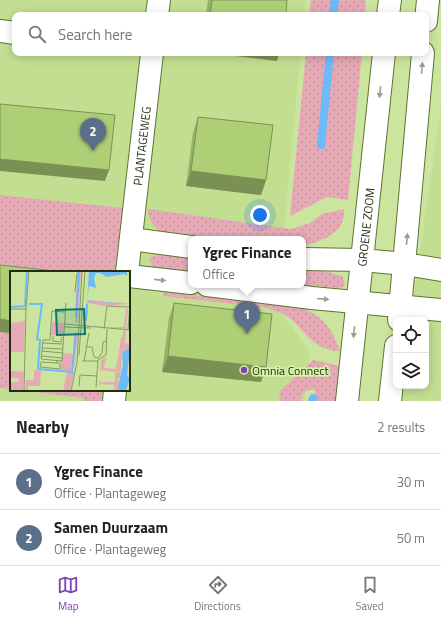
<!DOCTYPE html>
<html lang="en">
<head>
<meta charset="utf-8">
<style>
  :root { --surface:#fff; --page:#f6f6f6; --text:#222; --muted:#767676; --line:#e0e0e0; --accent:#7f41b7 }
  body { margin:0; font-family:"Titillium Web",sans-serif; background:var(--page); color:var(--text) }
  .controls { position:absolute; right:12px; bottom:12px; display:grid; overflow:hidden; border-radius:8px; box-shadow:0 2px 10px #0003 }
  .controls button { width:36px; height:36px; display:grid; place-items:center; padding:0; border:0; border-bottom:1px solid var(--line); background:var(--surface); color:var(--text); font:20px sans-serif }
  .you { position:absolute; left:260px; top:215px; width:14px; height:14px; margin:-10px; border:3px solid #fff; border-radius:50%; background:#1a73e8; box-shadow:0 0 0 6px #1a73e833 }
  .badge { display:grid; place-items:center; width:26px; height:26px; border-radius:50%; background:var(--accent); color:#fff; font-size:13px; font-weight:700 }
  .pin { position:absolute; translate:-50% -33px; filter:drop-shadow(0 1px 2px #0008) }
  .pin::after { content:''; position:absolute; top:21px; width:14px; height:12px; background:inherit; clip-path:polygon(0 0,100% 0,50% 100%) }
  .popup { position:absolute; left:188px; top:236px; width:118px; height:52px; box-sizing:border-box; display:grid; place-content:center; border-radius:8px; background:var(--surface); filter:drop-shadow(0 1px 3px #0005); font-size:13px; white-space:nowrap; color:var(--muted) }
  .popup b { font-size:15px; color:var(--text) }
  .popup::after { content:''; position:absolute; left:50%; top:100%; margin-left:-8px; border:8px solid transparent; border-top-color:var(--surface) }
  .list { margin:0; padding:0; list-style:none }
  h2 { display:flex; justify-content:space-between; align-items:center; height:52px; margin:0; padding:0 16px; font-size:17px }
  h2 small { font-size:13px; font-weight:400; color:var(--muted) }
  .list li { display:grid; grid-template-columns:26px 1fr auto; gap:12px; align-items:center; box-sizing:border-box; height:56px; padding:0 16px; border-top:1px solid var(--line) }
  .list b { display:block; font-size:15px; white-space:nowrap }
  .list p { margin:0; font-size:13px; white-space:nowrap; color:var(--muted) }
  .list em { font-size:13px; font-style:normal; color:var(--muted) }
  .icon { flex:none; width:22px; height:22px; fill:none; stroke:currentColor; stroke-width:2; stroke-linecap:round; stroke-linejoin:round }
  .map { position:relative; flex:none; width:441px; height:401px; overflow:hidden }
  .search { position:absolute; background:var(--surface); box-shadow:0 2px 10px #0003; left:12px; right:12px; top:12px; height:44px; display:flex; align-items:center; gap:10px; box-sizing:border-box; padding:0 14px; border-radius:8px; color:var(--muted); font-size:15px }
  .sheet { height:164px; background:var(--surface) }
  nav { display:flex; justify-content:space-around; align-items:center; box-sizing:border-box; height:56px; border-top:1px solid var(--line); background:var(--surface); font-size:11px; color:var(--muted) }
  nav a { display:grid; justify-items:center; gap:2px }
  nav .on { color:var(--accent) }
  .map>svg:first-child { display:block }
</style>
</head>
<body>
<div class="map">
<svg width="441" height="401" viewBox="0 0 441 401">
  <defs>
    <pattern id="grass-dots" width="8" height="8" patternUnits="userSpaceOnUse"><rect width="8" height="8" fill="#e6aab6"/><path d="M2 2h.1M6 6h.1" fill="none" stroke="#c5929b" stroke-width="1.8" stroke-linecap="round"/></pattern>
  </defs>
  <rect width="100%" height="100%" fill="#cbe59f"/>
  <path fill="#c2df91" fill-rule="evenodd" d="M0 0H306L305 15H15V53H301L283 239H191V285L277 307 310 352 304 401H0ZM11 272H129V390H11Z
    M441 106V401H398L400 386H426V320H410Z"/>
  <path fill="url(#grass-dots)" d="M311 0H366L365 15H309Z
    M306 53H362L348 200 327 197 290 216Z
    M0 195 123 208 116 272H11V389L0 388Z
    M148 209 291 229 310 223 322 214 344 209C346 233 322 241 303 246V239H203L166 235C156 230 148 221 148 209Z
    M158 253 191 256V273L153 267 149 259Z
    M303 269 323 271 342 276 345 284 343 287 338 288 303 285Z
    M163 292C194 295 224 299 255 302 269 303 297 304 309 311 327 321 333 332 340 351 305 350 304 320 276 311 263 306 248 305 234 304 210 301 186 299 163 296Z
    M313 360 341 366 338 401H314L315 390C306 389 302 392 301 401H279L280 391Z
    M17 390H102L101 401H83V398Z"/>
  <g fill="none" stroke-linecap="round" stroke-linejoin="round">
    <path stroke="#6dbaf9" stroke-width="8" d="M333 15 335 0
      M321 145 330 53
      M312 401 313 398"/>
    <g stroke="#5d7330" stroke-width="24">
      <g id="minor">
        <path d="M157 15 159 0"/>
        <path d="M0 31 15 33"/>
        <path d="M131 239 191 247"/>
        <path d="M303 259 362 260 405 264 441 270"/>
        <path id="s1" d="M127 272 152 53"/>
        <path d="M129 276 191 283"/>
        <path d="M207 285 312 298 441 310"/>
        <path d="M114 401 115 390"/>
      </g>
    </g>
    <g stroke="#5d7330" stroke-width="24">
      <g id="secondary">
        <path d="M388 15 390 0"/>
        <path d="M426 21 428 0"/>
        <path d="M399 320 423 53"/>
        <path id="s2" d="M347 401 384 53"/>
        <path d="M390 401 396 346"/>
      </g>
    </g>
    <use href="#minor" stroke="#fff" stroke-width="22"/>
    <use href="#secondary" stroke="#fff" stroke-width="22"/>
  </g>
  <path fill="#96b266" d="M208 0H287L286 15H206Z
    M198 117 266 180 261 195 186 186 193 132Z
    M174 303 266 367 261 382 162 372 169 318Z"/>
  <path fill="#7a9153" d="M212 53H279L277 61Z
    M0 159 109 170 105 181 0 171Z
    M191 171 266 180 261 195 186 186Z
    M0 319 11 321V333L0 332Z
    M168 356 266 367 261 382 162 372Z"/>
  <path fill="#afcf77" stroke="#7a9153" d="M212 0H287L286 15H210Z
    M0 104 115 115 109 170 0 159Z
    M198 117 273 125 266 180 191 171Z
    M0 265 64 272H11V321L0 319Z
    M174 303 272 314 266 367 168 356Z"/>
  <defs><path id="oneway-solid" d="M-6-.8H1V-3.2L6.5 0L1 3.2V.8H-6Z"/></defs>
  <g fill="#9ca093">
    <use href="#oneway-solid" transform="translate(422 68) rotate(-85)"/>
    <use href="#oneway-solid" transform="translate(380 92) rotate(96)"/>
    <use href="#oneway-solid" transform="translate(407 239) rotate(-85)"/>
    <use href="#oneway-solid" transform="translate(160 280) rotate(6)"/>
    <use href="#oneway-solid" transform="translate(323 299) rotate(5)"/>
    <use href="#oneway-solid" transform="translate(354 332) rotate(96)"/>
  </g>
  <circle fill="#7f41b7" stroke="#d8f3ab" stroke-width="1.5" cx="244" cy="370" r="4"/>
  <g text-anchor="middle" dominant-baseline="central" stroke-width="3.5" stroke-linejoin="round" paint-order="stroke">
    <g font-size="12" fill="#222c10" stroke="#d8f3ab">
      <text stroke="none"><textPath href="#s1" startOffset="127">PLANTAGEWEG</textPath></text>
      <text stroke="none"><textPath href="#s2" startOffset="175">GROENE ZOOM</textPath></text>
    </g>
    <g font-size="12" fill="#222c10" stroke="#d8f3ab" text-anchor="start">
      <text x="252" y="370">Omnia Connect</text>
    </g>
  </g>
  <g transform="translate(10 271)">
    <rect width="120" height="120" fill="#cbe59f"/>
    <path d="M67 0H71L68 51 65 52ZM77 30 116 32 118 33 95 35 78 32 77 51 75 49ZM116 37 118 38 116 58 96 56H114ZM15 50 14 81H0V52ZM42 51 54 52 53 65 41 64ZM113 60H116L115 72 120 73V78L115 79 112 83 110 107 108 106 109 85 115 76 112 73ZM68 61 64 102 60 120H53L57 101H64L66 63 62 100 50 99 51 90 53 82 63 83 64 63ZM96 86 94 97 105 98 107 92 105 120 104 114 90 113 89 115V108L90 111H105V101L91 99 90 102 91 89ZM24 99 31 100 30 115H18V120H15L16 109H24ZM0 100 14 101 13 120H0V111H8L9 108 0 106Z" fill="#e6aab6"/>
    <path d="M112 62V73H115V76L109 85 108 116 119 120H105L107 92Z" fill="#e6aab6"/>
    <path d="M79 0H117V4L120 6 114 3 97 6 90 2H86L84 7 86 17 79 15 77 29 115 33 77 30ZM120 78 117 105 120 108 116 119H110L108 116 113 93 112 83 115 79Z" fill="#6dbaf9"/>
    <path fill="none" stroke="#6dbaf9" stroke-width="2" d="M19 33H32L27 68 30 69 28 98 62 101 66 63M0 36 15 35 17 0M66 47 69 0M76 49 77 33"/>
    <path fill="none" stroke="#879b66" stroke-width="1" d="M65 21 67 2M0 38H16L14 120M16 38 19 0M55 41 42 40 40 69H33L31 88 52 90 56 32M55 53 120 59M54 56 81 57M94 58 97 35 119 36M118 59 120 33M43 65V70L51 71 52 66M33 72 53 73M76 76H82L84 86 88 87 92 82 93 71 96 70M32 77 53 78M32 80 52 82M69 84 75 0M31 85 52 87M72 90H88M74 90 79 62M46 92 31 91 30 96 50 98V92H46L47 89M69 115 70 104 87 105M86 116 88 89 96 84 97 58M61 120 67 91 72 0"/>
    <path fill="#0f766e" fill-opacity="0.15" stroke="#0f766e" stroke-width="2" d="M74 38 75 63 47 64 46 39Z"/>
    <rect width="120" height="120" fill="none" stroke="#222c10" stroke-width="2"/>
  </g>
</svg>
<div class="controls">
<button><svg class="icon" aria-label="locate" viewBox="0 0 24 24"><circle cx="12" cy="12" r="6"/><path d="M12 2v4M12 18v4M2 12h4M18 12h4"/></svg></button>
<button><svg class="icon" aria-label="layers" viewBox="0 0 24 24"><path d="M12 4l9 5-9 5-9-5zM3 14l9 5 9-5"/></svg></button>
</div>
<div class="you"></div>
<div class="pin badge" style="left:247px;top:334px;background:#5c6f8a">1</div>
<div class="popup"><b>Ygrec Finance</b>Office</div>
<div class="pin badge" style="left:93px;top:151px;background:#5c6f8a">2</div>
<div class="search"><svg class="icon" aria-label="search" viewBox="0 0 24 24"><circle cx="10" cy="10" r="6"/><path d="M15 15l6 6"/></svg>Search here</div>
</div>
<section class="sheet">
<h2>Nearby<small>2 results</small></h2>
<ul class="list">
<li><span class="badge" style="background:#5c6f8a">1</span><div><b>Ygrec Finance</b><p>Office · Plantageweg</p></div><em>30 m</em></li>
<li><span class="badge" style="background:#5c6f8a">2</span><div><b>Samen Duurzaam</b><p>Office · Plantageweg</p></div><em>50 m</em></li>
</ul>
</section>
<nav>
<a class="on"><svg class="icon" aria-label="map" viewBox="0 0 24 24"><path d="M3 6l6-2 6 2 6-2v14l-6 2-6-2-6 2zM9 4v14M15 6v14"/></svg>Map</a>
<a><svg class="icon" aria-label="directions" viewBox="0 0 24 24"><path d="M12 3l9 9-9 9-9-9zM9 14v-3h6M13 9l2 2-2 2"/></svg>Directions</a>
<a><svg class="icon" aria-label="saved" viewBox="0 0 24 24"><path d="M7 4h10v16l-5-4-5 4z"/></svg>Saved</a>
</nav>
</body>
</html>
